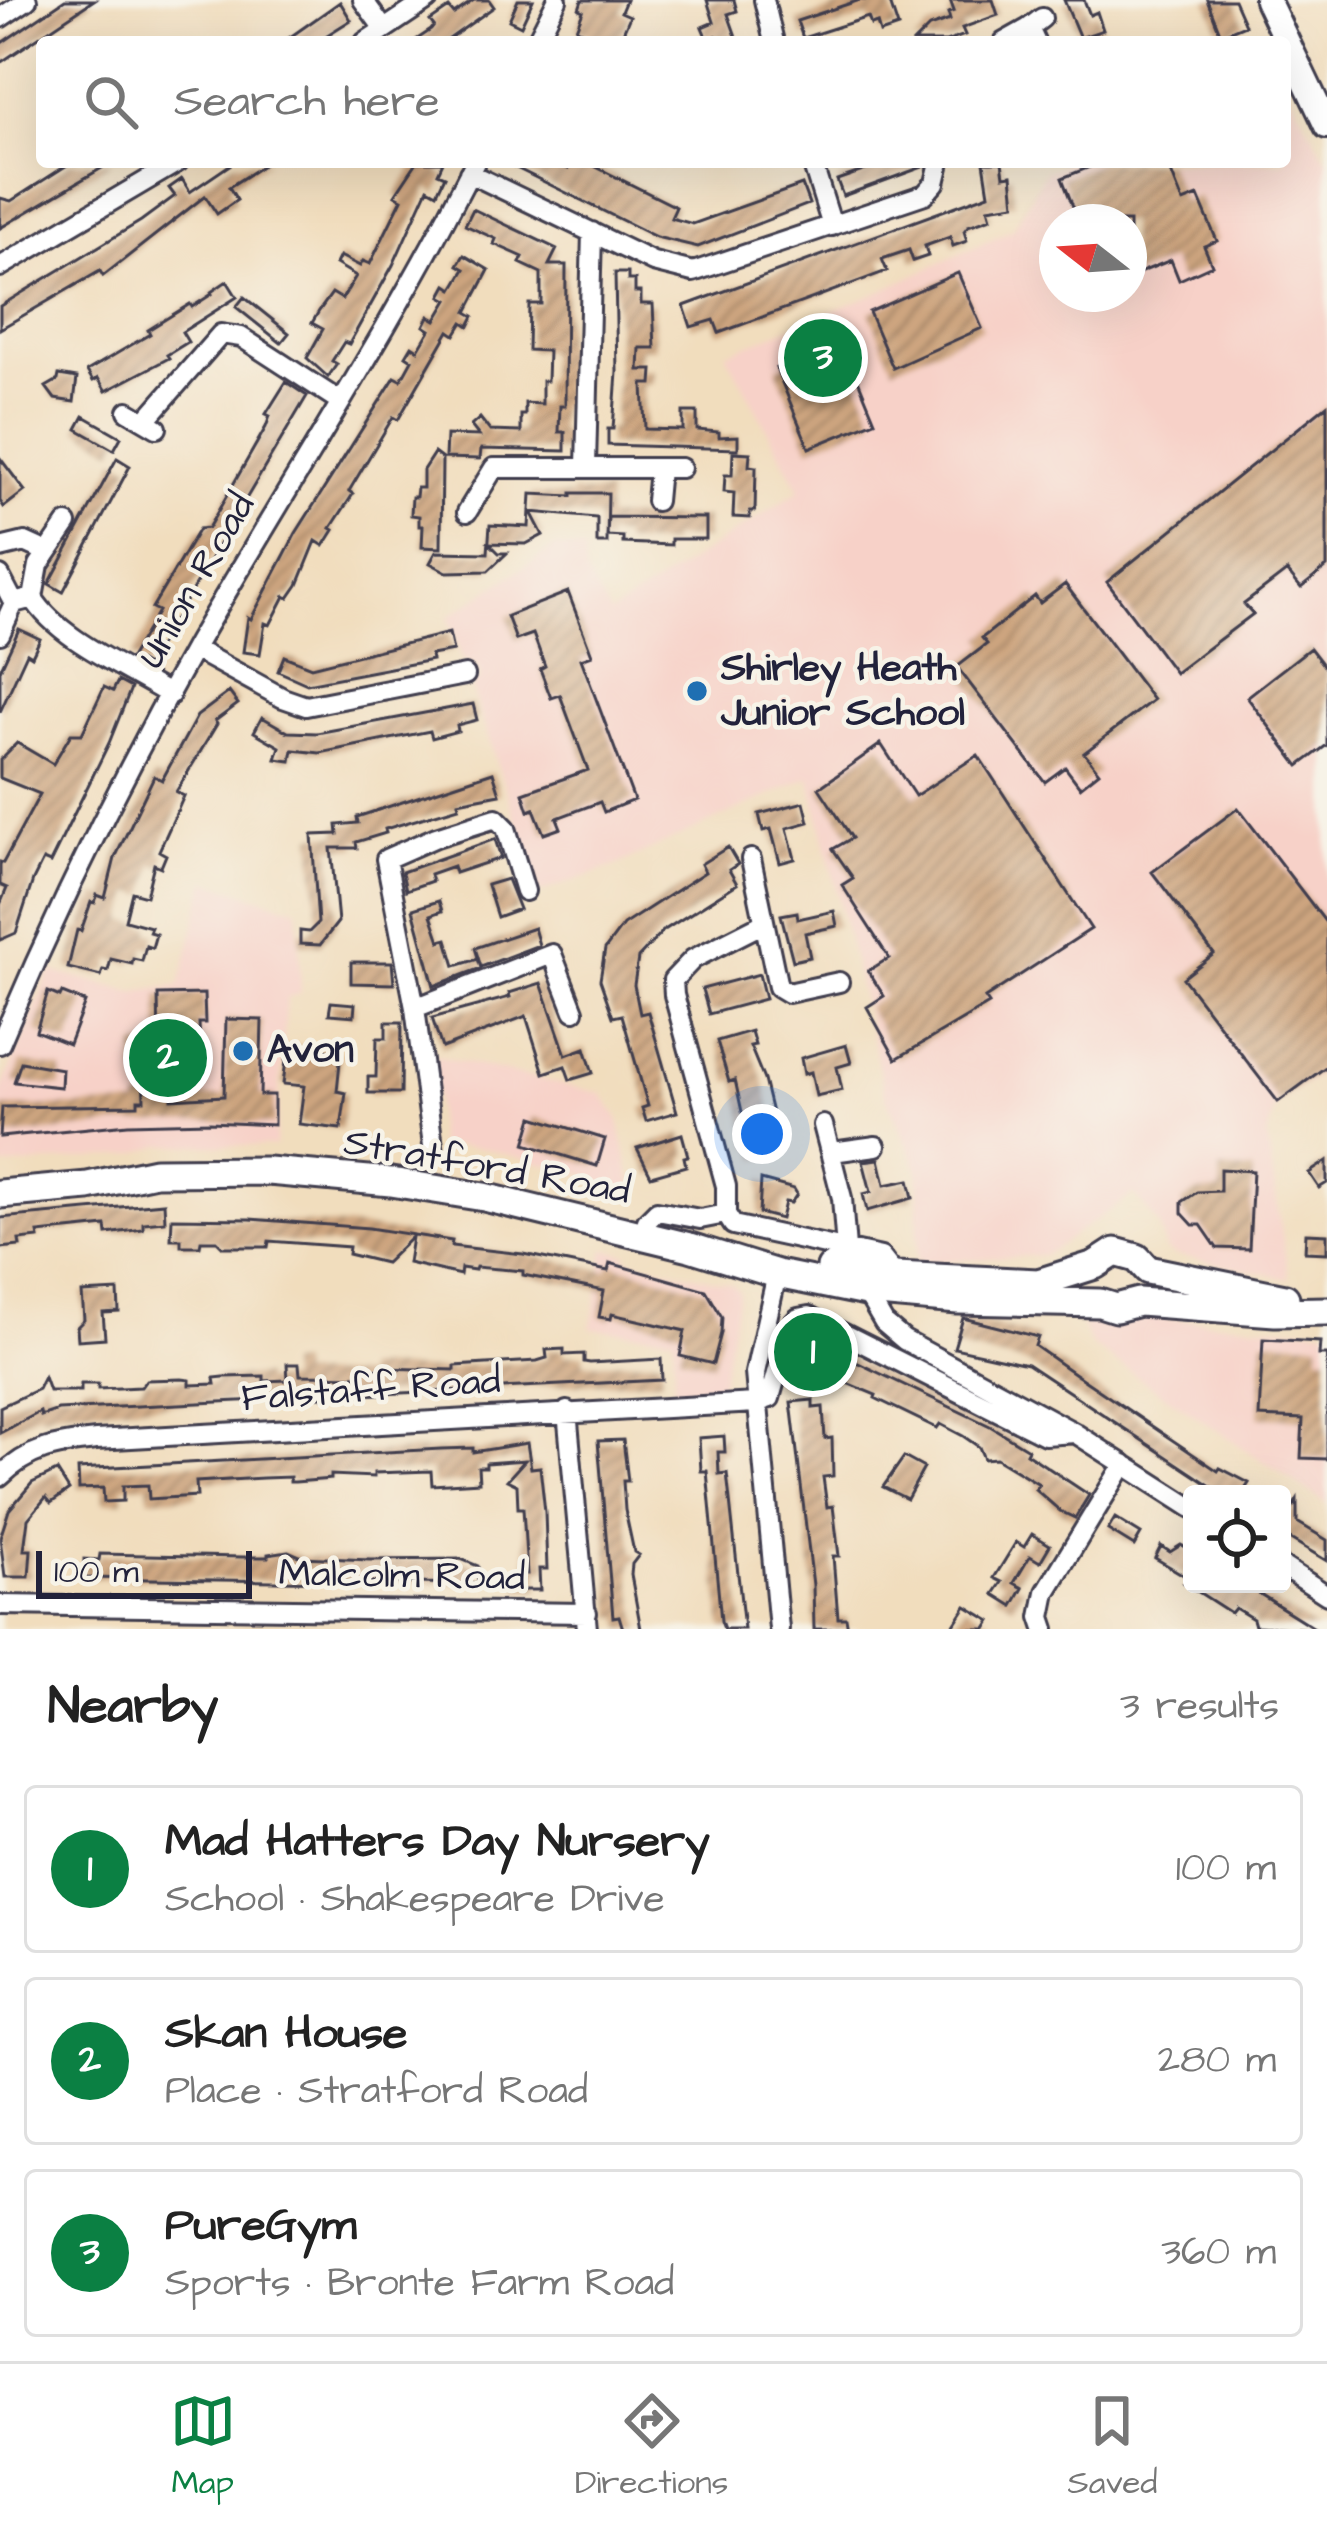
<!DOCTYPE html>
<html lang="en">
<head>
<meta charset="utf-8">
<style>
  :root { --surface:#fff; --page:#f2f2f2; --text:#222; --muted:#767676; --line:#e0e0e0; --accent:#0b8043 }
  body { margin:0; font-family:"Architects Daughter",sans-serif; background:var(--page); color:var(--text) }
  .controls { position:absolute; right:36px; bottom:36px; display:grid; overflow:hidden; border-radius:12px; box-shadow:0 12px 48px #0002 }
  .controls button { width:108px; height:108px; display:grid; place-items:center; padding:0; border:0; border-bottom:3px solid var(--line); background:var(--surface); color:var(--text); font:60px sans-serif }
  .compass { position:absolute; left:1039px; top:204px; width:108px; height:108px; border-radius:50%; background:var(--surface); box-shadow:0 12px 48px #0002; rotate:287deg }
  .scale { position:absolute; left:36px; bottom:30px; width:216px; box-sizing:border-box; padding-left:12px; border:6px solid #22223b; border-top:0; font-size:33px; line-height:42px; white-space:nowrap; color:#22223b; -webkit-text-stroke:9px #f7f3e8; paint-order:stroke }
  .you { position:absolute; left:762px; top:1134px; width:42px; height:42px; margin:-30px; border:9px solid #fff; border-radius:50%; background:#1a73e8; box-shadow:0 0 0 18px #1a73e833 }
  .badge { display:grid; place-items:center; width:78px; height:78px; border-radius:50%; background:var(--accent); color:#fff; font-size:39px; font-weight:700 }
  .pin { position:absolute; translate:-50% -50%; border:6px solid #fff; box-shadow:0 3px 12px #0006 }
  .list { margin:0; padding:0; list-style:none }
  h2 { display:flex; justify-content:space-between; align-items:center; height:156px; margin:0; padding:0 48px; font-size:51px }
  h2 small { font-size:39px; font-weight:400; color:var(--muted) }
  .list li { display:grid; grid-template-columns:78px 1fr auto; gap:36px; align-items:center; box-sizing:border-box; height:168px; margin:0 24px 24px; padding:0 24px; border:3px solid var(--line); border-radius:12px }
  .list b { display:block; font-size:45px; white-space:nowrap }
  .list p { margin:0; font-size:39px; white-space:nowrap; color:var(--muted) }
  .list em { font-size:39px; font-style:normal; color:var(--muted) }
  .icon { flex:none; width:66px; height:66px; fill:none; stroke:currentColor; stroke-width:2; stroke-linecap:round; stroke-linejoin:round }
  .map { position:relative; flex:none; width:1327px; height:1629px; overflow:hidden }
  .search { position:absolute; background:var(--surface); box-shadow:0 12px 48px #0002; left:36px; right:36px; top:36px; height:132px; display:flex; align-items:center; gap:30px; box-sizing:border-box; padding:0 42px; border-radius:12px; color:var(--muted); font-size:45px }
  .sheet { height:732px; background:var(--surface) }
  nav { display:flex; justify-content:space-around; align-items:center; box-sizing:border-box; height:168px; border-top:3px solid var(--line); background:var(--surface); font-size:33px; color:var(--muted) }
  nav a { display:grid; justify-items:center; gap:6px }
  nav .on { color:var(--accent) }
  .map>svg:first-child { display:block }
</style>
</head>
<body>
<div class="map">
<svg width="1327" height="1629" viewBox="0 0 1327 1629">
  <defs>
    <pattern id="building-hatch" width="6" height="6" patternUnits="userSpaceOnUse" patternTransform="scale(3)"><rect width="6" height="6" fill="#cda57f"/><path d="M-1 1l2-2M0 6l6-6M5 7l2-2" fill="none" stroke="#a68669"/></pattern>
  </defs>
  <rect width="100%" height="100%" fill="#f7f3e8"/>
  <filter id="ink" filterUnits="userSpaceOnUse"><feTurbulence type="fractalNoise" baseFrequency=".00833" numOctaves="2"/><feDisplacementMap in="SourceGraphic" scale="24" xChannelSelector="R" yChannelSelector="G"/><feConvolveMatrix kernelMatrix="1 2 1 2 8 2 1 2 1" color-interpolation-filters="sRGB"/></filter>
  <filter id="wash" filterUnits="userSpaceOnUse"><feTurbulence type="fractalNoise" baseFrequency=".004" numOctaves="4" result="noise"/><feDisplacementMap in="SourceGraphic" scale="48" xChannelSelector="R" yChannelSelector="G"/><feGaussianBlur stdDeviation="2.7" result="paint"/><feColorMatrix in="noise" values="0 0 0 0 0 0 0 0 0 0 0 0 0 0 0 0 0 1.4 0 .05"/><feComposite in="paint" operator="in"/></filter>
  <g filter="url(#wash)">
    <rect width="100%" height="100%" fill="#f1ddbd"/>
    <path fill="#f7d1c8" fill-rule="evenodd" d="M1285 84 1327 160V1070L1275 1105 1267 1137 1289 1279 1175 1255 1166 1250 1159 1225 1134 1194 1045 1255 917 1262 919 1170 885 1095 810 777 615 866 540 893 471 686 481 678 477 667 462 660 448 617 555 547 584 550 585 571 610 614 800 490 726 353 874 294 1013 229 1045 171 1068 162H1285ZM1057 222H1129V294H1057Z
      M206 881 298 909 301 993 287 998 275 1146 163 1145 133 1154 4 1167 0 1161V1093L50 971 135 992 180 985Z
      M435 1056 601 1093 618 1116 635 1196 585 1175 487 1149 437 1144Z
      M605 1249 627 1254 626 1259 732 1284 739 1291 721 1383 711 1394 674 1398V1336L591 1328Z
      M1152 1318 1327 1329V1504L1093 1347 1080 1323Z"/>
    <g id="blocks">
      <path fill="url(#building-hatch)" d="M65 0H94L0 63V44Z
        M474 0H489L494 7 445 42H413L431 30 434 26 430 21 449 8 454 14Z
        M518 0H533L521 26 509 20Z
        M582 0H626L621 12 630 16 619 42H589L592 35 576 29 583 11 579 9Z
        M707 0H734L737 11 728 14 738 42H718L716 36 707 39 702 27 714 22Z
        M860 0H889L898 27 880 33 877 23 871 25 868 17 803 38 797 21Z
        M950 0H993L998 15 962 28 965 35 946 42H914L929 27 950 20 948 13 954 11Z
        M1064 0H1084L1090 15 1097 12 1103 30 1080 38Z
        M1207 0H1234L1245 25 1221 35Z
        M340 2 351 20 316 42H283Z
        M72 162H112L0 228V198L11 201Z
        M234 162H268L229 187 237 200 217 214 205 196 103 276 100 271 0 329V306L141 221 175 196 169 188 182 179 190 192Z
        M417 162H443L438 173 445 176 437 193 428 188 393 265 349 344 344 342 332 361 337 364 328 377 307 358 323 329 312 323 319 311 332 293 342 299 356 276 336 264 340 256 360 266 363 261 370 264 402 199 395 195Z
        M504 162H555L568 169 571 162H586L676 207 671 218 693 224 802 185 809 204 698 247 656 237Z
        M879 162H926L925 166 843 196 837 180 880 165Z
        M984 162H1002L1004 176 1012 175 1015 204 988 208 991 218 968 226 964 231 967 241 953 246 950 237 925 246 928 256 913 261 909 250 882 259 887 271 719 333 714 320 691 327 684 306 989 194Z
        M1102 162H1167L1183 202 1198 196 1217 241 1204 246 1212 265 1179 280 1171 260 1129 277V222H1079L1062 178Z
        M473 209 557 249 549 265H566L565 406H560L559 432H565V451L481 449 480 459 445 458 446 435 479 436 471 426 480 418 490 431 521 432V415H525V403L542 404V381H547L548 351 528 350 529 304H541V273L520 263 523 257 494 244 496 239 465 225Z
        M464 255 489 270 467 312 474 316 469 326 463 322 455 335 449 331 398 420 393 417 349 491 353 494 331 528 334 530 324 546 316 541 298 585 289 598 285 596 270 625 265 623 260 654 243 652 248 617 251 619 296 533 395 377 401 380 412 360 406 356 412 346 418 350 430 330 424 326 429 316 436 320 448 300 441 296 447 285 453 289 465 269 458 265Z
        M615 273H628V280H635V292H641V304H653L655 348H640L639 370H653L652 384H643L645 429 683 430V412H697V430L719 432V437L738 436V449L608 445V429H613L617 372Z
        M958 273 982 328 893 368 869 312Z
        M227 281 237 297 182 332 188 342 167 355 169 358 106 391 98 378 93 381 87 371 150 334 148 330 190 304 192 307 212 294 211 292Z
        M244 297 289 333 281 343 236 307Z
        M842 341 875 421 809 448 776 368Z
        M59 375 77 378 74 402 55 399 46 387 58 380Z
        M286 382 307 396 147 666 131 657 158 611 152 608 199 529 208 528 218 511 266 427 270 416 266 414Z
        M1327 405V567L1301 588 1287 571 1244 604 1253 614 1175 673 1107 582Z
        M84 416 121 437 114 450 77 429Z
        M733 452 750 453 749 466 756 467 755 511H750V518L733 517 734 493 724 492 725 475H732Z
        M434 453 442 459 441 548 422 547 423 526H419V516L411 515 412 497H416L417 488H423V470Z
        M0 458 25 491 4 507 0 501Z
        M117 458 130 466 63 592 49 584Z
        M572 493H608L607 543H597V518L531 512 543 535 526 544 489 543 499 553H507L488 571 447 572 430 563 436 552 488 553 490 525 529 527 531 494 572 496Z
        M608 517 706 518V539H671V545L623 543V537L607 536Z
        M1065 584 1153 700 1084 753 1099 772 1080 787 1065 767 1045 782 957 667 987 644 982 638 1035 596 1040 603Z
        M568 592 592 655 581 659 634 800 604 812 600 802 557 818 561 828 544 834 534 809 529 811 523 793 588 770 560 695 551 698 540 669 545 666 533 634 516 640 507 616Z
        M19 629 40 639 32 656 27 653 0 712V670Z
        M449 633 453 651 431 655 432 660 307 684 278 671 284 656 311 667Z
        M1310 648 1327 670V745L1299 766 1247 697Z
        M118 681 131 688 109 743 50 863 43 860 33 880 16 933 0 940V905L7 888 0 885V862L3 863 40 794 0 778V760L17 743 53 764 71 734H82L104 687 113 691Z
        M229 692 238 704 215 721 217 724 176 792 184 796 159 851 166 855 161 867 154 864 146 896 132 892 125 920 151 927 149 932 156 934 152 948 146 946 142 961 133 959 132 964 111 959 108 971 103 970 101 976 68 968 77 930 81 931 91 902 95 903 97 895 105 898 115 858 154 776 162 780 197 716Z
        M473 704 477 720 457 725 458 731 432 738 430 731 320 753 293 750 291 761 276 759 280 747 254 732 262 717 288 732 317 733Z
        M881 744 915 796 978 755 1091 929 985 998 989 1004 896 1059 867 1007 884 996 868 971 889 958 842 885 853 878 833 849 852 838 819 788Z
        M493 772 500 794 458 802 459 807 385 829 386 833 356 842 357 848H331L338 922 320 945 300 944V931L309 932 318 923 312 835 338 834 337 825 358 823 357 817Z
        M804 802 809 822 787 828 795 859 780 863 771 829 763 831 759 814Z
        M1238 808 1327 924V1066L1278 1102 1183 978 1214 954 1152 872Z
        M495 839 501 858 455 873 453 866 430 874 432 881 406 890 402 872Z
        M728 847 738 864 729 870 737 884 663 931 638 958 634 985 640 1014 648 1012 677 1112 646 1121 642 1108 648 1106 622 1015 613 1017 600 980 605 949 623 925 705 872 701 864Z
        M507 879 519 909 497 917 487 885Z
        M439 901 442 911 431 915 440 941 447 939 455 966 478 959 481 968 434 986 413 909Z
        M834 911 837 926 805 933 810 957 793 961 781 915 797 912 798 919Z
        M534 928 539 945 481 967 475 948Z
        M351 962H392L394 984 351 983Z
        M759 974 765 999 709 1014 702 989Z
        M541 983 566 1055 585 1048 593 1073 570 1080 565 1066 544 1073 526 1016 442 1048 432 1018 510 997 509 993Z
        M48 992 60 997 62 993 85 1002 69 1044 36 1031Z
        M204 994 205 1023H199L201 1071 171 1072 172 1099 224 1096 226 1019 262 1020 260 1095H274V1125L210 1122 128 1124 0 1137 2 1107 138 1105V1100H144L143 1072H135V1046L159 1045 158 995Z
        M331 1002 355 1004 354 1016 329 1014Z
        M386 1022H402L401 1093H368V1077H376L377 1038H386Z
        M751 1031 755 1045 750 1046 764 1080 779 1142 770 1144 773 1157 757 1160 754 1148H750L735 1080 729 1082 717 1041Z
        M288 1045 341 1052 337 1091 346 1093 341 1129 299 1124 304 1086 283 1084Z
        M846 1045 851 1063 837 1067 842 1090 816 1096 811 1072 804 1074 801 1058Z
        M21 1062 62 1069 61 1087 14 1082Z
        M533 1117 605 1139 597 1166 525 1144Z
        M682 1134 688 1156 684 1157 686 1166 651 1176 637 1148Z
        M879 1159 885 1185 909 1180 913 1198 867 1211 863 1194 871 1192 863 1161Z
        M1327 1161V1183L1319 1188 1309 1173Z
        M1220 1169 1253 1171 1249 1249 1217 1248 1201 1225H1193L1182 1213V1202L1197 1192 1220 1191Z
        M761 1180 794 1189 797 1194 791 1203 785 1202 781 1219 759 1213Z
        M164 1203 165 1221 143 1223V1229L107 1234 106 1226 38 1233 39 1238 19 1240 20 1246 0 1248V1218Z
        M172 1218 250 1219 369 1228 452 1241 451 1246 523 1254 608 1271 610 1263 706 1290 722 1317 721 1333 713 1364 680 1356 685 1331 612 1314 611 1319 599 1317 604 1291 523 1275V1271L476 1267 475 1270 461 1268 460 1275 408 1263 412 1237 385 1263 348 1254 349 1247 269 1241 268 1247H223L217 1241H201L200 1246H181V1239H171Z
        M1306 1233 1327 1234V1253L1305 1252Z
        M118 1291 119 1312 103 1313 105 1338 78 1340 77 1327 84 1320 82 1293Z
        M963 1318 1038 1337 1035 1346 1075 1374 1218 1471 1220 1468 1249 1483 1242 1494H1223L1027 1364 954 1348Z
        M802 1336 851 1356 850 1359 990 1426 1028 1449 1026 1453 1089 1495 1075 1518 1060 1511 1035 1489 1039 1484 996 1458 984 1459 979 1447 963 1436 940 1424 937 1428 875 1398 876 1395 801 1364 803 1359 796 1356Z
        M1263 1339 1320 1342 1319 1355H1327V1459L1301 1458 1303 1419 1259 1417Z
        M564 1349V1355L584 1354V1362L590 1363 661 1359 662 1380 58 1410 41 1416 40 1412 0 1433V1407L38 1389 44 1377 49 1391H81V1384H98V1389L141 1387 146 1380 182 1379 190 1380V1385L215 1384 214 1378 224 1377 264 1376V1381L288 1380 287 1364H299L300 1375 364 1376V1370L381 1368 455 1370V1366L537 1361 547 1358 546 1350Z
        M813 1400V1408L823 1407 825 1439 832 1438 833 1476 823 1477 827 1507 833 1506 839 1556H833L838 1618H846L848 1629H814L813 1585 791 1402Z
        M724 1436 725 1452H718L719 1474 727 1473 744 1629H724L721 1621 707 1471H701L699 1438Z
        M623 1440 628 1481H623L625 1510 634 1552 639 1555 632 1564 631 1575 641 1629H623L619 1616 613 1617 598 1441Z
        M527 1443 531 1468 540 1467 545 1512 547 1569H539L540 1590H519V1574H527L523 1508H518L517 1485 507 1480 525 1460 486 1463V1467H478L479 1482 432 1485 431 1471 374 1473V1477L331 1475V1479L295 1482H290V1477L263 1478 196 1482 197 1496 149 1499 148 1485 123 1486V1501L104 1502 103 1488 79 1489 78 1469 441 1449 473 1448V1452Z
        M904 1457 924 1468 907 1499 883 1487Z
        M57 1471 69 1490 51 1503 46 1497 28 1519 24 1550H31L29 1577H5L0 1538 9 1510 32 1483Z
        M1297 1500V1522L1327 1540V1561L1282 1534V1525Z
        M1115 1518 1141 1534 1134 1546 1108 1530Z
        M1032 1534 1050 1545 1040 1562 1030 1556 1014 1583 1023 1588 1013 1606 994 1594 1002 1582 994 1578 1016 1542 1024 1547Z
        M1181 1545 1192 1551V1580L1155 1558 1161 1546 1170 1552Z
        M288 1551 302 1557 370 1560 461 1559 478 1566V1584L84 1578V1559L99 1560 100 1554 243 1557H268V1554Z
        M1186 1584H1244L1316 1629 1255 1626 1253 1619 1235 1608 1231 1613Z
        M966 1606 991 1621 986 1629H951Z"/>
    </g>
  </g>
  <g filter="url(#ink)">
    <use href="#blocks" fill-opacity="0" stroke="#413e4e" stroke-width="3"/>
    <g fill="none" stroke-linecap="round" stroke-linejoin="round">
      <g stroke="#413e4e" stroke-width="24">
        <path id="minor" d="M363 0 384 29
          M764 0 774 42
          M0 18 27 0
          M1035 41 1029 28 1042 18
          M365 42 428 0
          M536 42 557 0
          M1004 42 1029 28
          M812 162 832 226
          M469 173 653 262 693 272 925 194 935 183 940 162
          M0 267 178 162
          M128 411 157 428
          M145 421 221 334 241 337 341 402
          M586 466 592 232
          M656 501 659 469
          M467 512 494 468H681
          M0 548 25 542 47 552
          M0 576 14 603 33 598C58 639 129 669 170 695
          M33 598 39 565 67 524
          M0 634 14 603
          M194 649 283 698 306 706 465 675
          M751 859 778 987 788 993 839 982
          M415 1008 386 859 436 837 496 818 506 828 525 891
          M0 1044C58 907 124 772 197 643 289 483 392 328 475 162
          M823 1125 842 1198 846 1249
          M832 1152 876 1146
          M434 1153 415 1008 552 954 574 1011
          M726 1214V1186L674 995 673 980 693 959 764 923
          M643 1235 647 1221 657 1211 700 1219 726 1214 733 1225 881 1257 896 1276
          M777 1274 755 1373 779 1629
          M866 1292 884 1323 904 1340 1075 1433 1192 1508
          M567 1411 587 1629
          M0 1477C29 1448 57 1444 96 1440L756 1403 770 1398 790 1327 798 1318 809 1316 1045 1435 1075 1433
          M1282 1566 1327 1595
          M0 1605 587 1613
          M1045 1629 1041 1617 1046 1592 1124 1464"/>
      </g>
      <g stroke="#413e4e" stroke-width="30">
        <path id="major" d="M1267 0 1327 126"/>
      </g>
      <g stroke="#413e4e" stroke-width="33">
        <path id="highway" d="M0 1194 88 1186 155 1172 268 1171 391 1182 484 1197 690 1247 777 1274 866 1292 958 1300 1100 1303 1116 1308 1139 1302 1275 1312 1327 1311
          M831 1268 896 1276 1038 1283 1095 1265 1115 1252 1137 1258 1148 1270 1285 1298"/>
      </g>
      <use href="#minor" stroke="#fff" stroke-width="18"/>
      <use href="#major" stroke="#fff" stroke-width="24"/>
      <use href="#highway" stroke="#fff" stroke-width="27"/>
    </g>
  </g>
  <g fill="#1f6fb2" stroke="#f7f3e8" stroke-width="4.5">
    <circle cx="697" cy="691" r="12"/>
    <circle cx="243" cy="1051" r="12"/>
  </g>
  <g text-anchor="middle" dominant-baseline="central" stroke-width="9" stroke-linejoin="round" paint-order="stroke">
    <g font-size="39" fill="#22223b" stroke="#f7f3e8">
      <text transform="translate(197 581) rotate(-60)">Union Road</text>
      <text transform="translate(487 1167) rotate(10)">Stratford Road</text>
      <text transform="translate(371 1390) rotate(-4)">Falstaff Road</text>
      <text transform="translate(402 1576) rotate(1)">Malcolm Road</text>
    </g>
    <g font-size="39" font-weight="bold" fill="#22223b" stroke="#f7f3e8" text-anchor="start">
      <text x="721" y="669">Shirley Heath<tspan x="721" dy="45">Junior School</tspan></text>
      <text x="267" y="1051">Avon</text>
    </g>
  </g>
</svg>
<div class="controls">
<button><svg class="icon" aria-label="locate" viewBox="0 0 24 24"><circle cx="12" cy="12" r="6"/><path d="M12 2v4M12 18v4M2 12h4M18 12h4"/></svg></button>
</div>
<svg class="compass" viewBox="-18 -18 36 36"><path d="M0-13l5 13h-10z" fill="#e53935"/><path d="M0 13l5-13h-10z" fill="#767676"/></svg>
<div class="scale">100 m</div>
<div class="you"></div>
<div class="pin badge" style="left:813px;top:1352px">1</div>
<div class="pin badge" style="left:168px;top:1058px">2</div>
<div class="pin badge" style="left:823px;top:358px">3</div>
<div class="search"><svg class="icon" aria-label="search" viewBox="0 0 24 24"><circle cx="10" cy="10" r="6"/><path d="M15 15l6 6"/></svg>Search here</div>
</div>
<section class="sheet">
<h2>Nearby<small>3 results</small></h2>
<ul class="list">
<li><span class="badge">1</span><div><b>Mad Hatters Day Nursery</b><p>School · Shakespeare Drive</p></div><em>100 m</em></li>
<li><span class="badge">2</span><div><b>Skan House</b><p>Place · Stratford Road</p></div><em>280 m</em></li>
<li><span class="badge">3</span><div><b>PureGym</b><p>Sports · Bronte Farm Road</p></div><em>360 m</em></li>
</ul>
</section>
<nav>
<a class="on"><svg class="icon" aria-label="map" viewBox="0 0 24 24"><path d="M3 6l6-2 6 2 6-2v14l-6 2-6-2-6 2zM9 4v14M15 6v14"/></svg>Map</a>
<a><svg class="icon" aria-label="directions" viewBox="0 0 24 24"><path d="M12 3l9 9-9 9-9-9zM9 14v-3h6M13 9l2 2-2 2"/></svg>Directions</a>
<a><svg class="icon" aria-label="saved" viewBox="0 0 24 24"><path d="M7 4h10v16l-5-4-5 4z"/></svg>Saved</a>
</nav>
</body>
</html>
